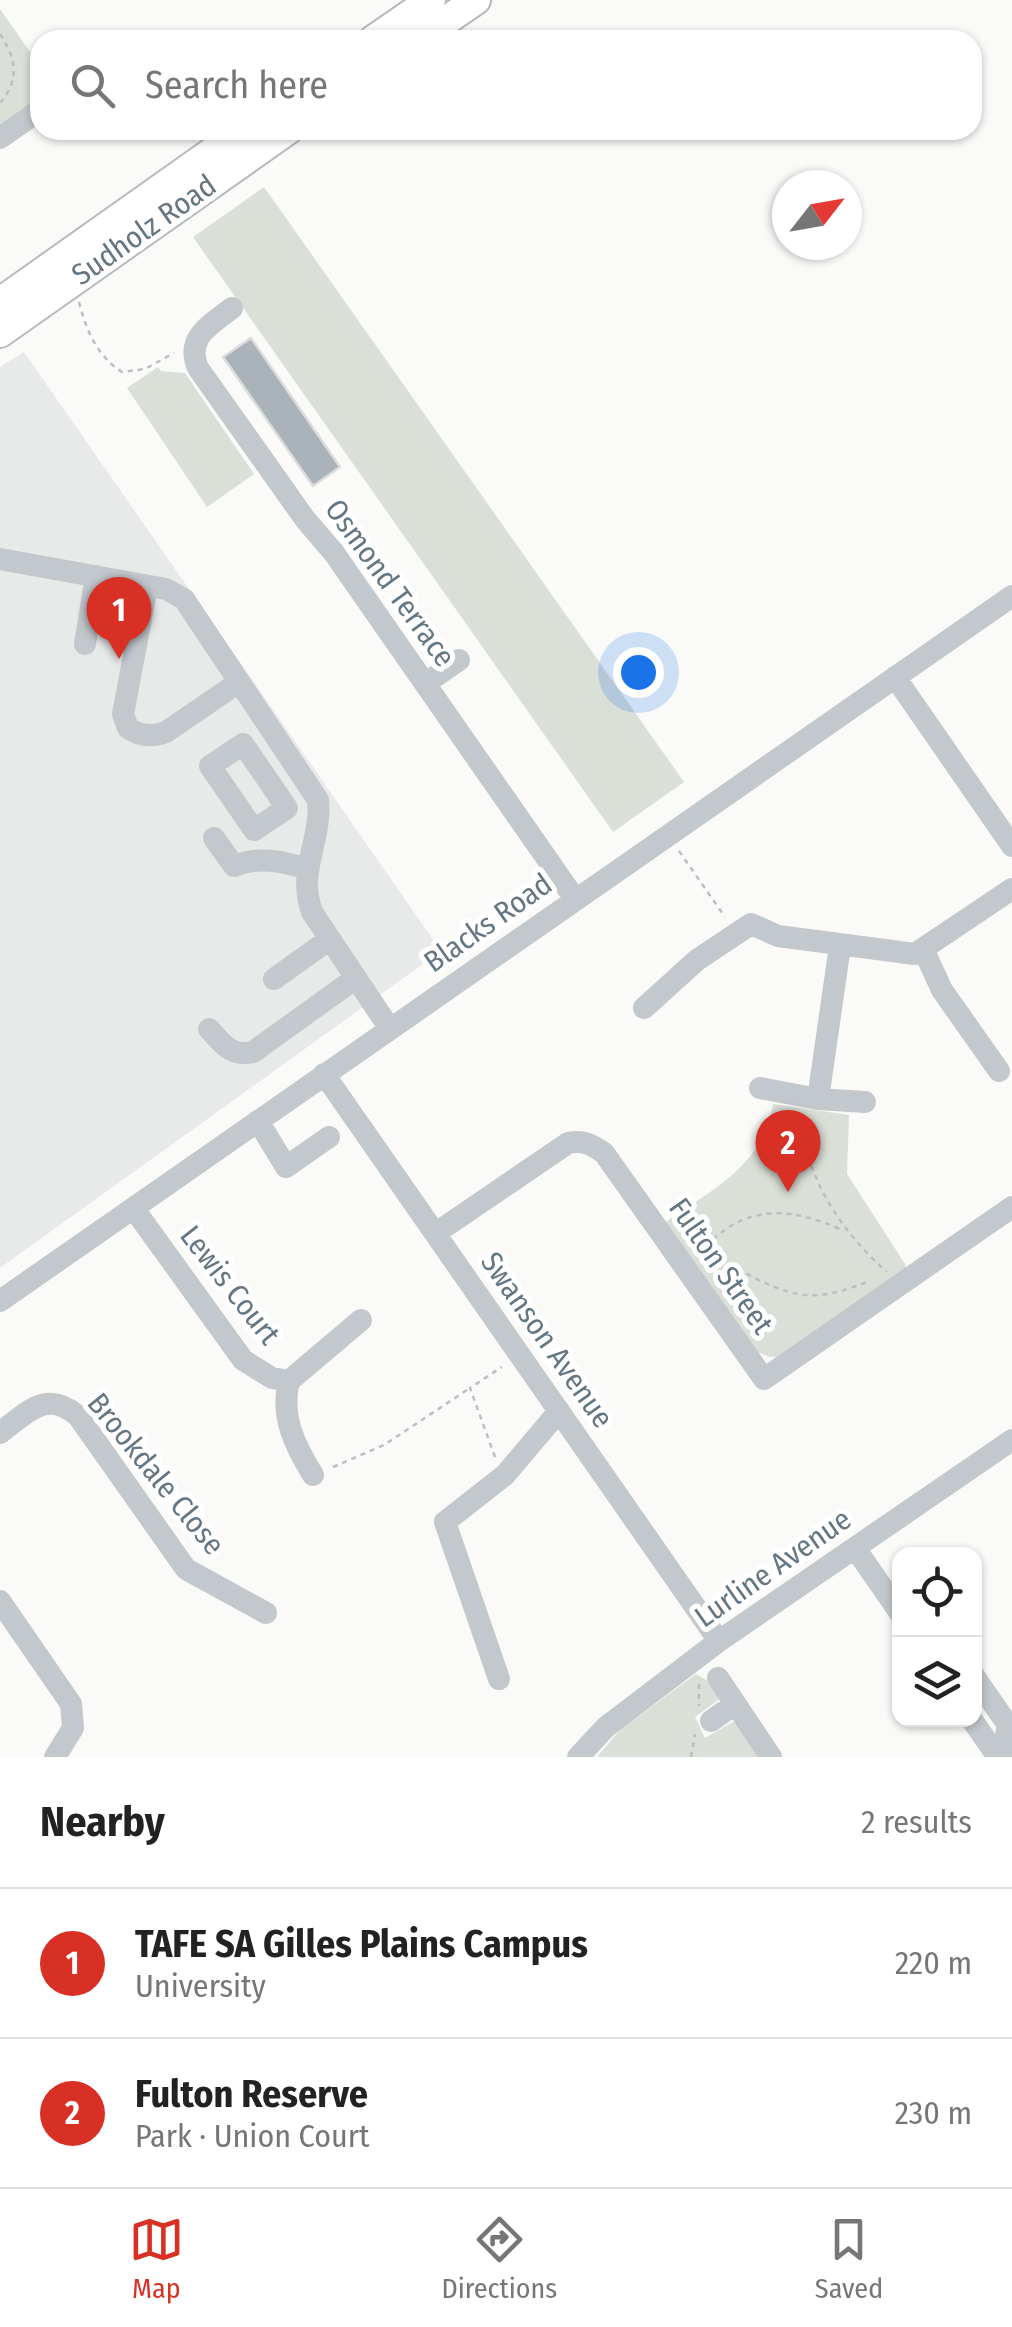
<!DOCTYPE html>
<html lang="en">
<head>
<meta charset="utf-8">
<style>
  :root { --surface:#fff; --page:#f2f2f2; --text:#222; --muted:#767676; --line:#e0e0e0; --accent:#d93025 }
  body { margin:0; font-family:"Fira Sans Condensed",sans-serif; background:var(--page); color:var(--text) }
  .controls { position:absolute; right:30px; bottom:30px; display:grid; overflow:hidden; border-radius:20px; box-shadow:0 2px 8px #0004 }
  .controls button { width:90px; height:90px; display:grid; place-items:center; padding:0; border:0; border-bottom:2px solid var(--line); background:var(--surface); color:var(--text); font:50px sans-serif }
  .compass { position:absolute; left:772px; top:170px; width:90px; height:90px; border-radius:50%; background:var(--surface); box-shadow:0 2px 8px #0004; rotate:59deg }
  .you { position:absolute; left:638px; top:672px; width:35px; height:35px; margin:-25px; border:8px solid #fff; border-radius:50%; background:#1a73e8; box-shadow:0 0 0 15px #1a73e833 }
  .badge { display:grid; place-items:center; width:65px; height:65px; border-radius:50%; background:var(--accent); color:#fff; font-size:32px; font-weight:700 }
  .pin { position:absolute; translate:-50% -82px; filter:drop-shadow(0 2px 5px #0008) }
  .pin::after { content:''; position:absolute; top:52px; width:35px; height:30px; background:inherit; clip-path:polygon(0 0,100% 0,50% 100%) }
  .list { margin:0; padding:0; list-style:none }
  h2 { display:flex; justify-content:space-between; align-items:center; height:130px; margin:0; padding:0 40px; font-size:42px }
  h2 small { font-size:32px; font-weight:400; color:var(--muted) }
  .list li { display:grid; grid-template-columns:65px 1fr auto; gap:30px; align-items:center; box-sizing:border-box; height:150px; padding:0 40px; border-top:2px solid var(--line) }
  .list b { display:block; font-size:38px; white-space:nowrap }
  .list p { margin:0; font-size:32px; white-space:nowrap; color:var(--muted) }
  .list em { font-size:32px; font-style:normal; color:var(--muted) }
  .icon { flex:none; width:55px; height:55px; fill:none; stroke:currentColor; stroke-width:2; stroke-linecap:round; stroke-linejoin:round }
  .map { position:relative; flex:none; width:1012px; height:1757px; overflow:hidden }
  .search { position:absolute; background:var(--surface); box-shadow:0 2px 8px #0004; left:30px; right:30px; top:30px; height:110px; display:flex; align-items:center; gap:25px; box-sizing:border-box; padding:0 35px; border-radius:30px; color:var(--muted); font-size:38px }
  .sheet { height:430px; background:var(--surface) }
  nav { display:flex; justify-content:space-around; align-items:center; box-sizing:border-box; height:140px; border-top:2px solid var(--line); background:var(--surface); font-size:28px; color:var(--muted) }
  nav a { display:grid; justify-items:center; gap:5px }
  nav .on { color:var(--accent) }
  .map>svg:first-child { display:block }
</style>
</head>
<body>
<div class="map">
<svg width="1012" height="1757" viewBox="0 0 1012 1757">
  <rect width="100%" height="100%" fill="#fafaf8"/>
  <path fill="#e8e9e9" d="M24 352 441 951 0 1268V367Z"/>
  <path fill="#dadfd7" d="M0 9 40 66V104L0 129Z
    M264 187 684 782 613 832 193 237Z
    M158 367 161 371 185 373 254 474 207 507 127 388Z
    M773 1104 849 1115 847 1174 905 1264 906 1271 784 1357H770L755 1351 666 1222C713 1189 764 1165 773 1104Z
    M696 1674 728 1693 695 1717 705 1738 733 1722 746 1721 771 1757H597L619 1731Z"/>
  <path fill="#aab3b9" stroke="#dcdcda" stroke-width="2.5" d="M251 338 340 467 313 486 223 357Z"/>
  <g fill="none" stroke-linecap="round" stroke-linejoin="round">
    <g stroke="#b5babe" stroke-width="32">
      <path id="major" d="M373 40 431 0
        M418 40 476 0
        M0 302 243 130
        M0 333 288 130"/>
    </g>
    <path stroke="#bbbfc2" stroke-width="2.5" stroke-dasharray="5 5" stroke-linecap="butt" d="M0 34C16 58 20 80 0 103
      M79 302C86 330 97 356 122 372L145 369 174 353
      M679 851 725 917
      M801 1117C806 1180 842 1232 887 1272
      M681 1228C712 1253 766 1292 806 1295 827 1297 848 1289 868 1282
      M706 1246C748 1203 792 1207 844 1231
      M495 1457 470 1388 502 1367
      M333 1467 384 1445 470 1388
      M699 1684V1706
      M691 1757 695 1734"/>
    <path stroke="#c3c8cc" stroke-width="22" d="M0 138 40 110
      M232 308C210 325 185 338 198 368L305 519 334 553 575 899
      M0 559 166 589 184 599 318 800C322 841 297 870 312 912L390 1029
      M147 586 123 714 128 728C140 736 153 737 166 732L239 682
      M85 644 96 576
      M895 677 1012 846
      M426 683 459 660
      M243 744 287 808 254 830 210 766Z
      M214 838 234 866C258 856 283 861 307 869
      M924 951 942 990 999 1071
      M274 979 330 939
      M644 1008 697 960 751 924 778 936 915 954 1012 889
      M209 1029C223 1044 231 1057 253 1052L356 978
      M324 1074 719 1641
      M760 1088 818 1099 865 1102
      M818 1099 840 946
      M258 1121 286 1167 329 1137
      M134 1209 243 1360 272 1378 289 1381 361 1320
      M436 1233 568 1143C583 1140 591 1144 604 1153L764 1379 1012 1207
      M0 1301 1012 596
      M289 1381C280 1416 295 1446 313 1475
      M0 1433C28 1412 46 1389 78 1416L186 1569 266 1613
      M855 1548 900 1613
      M0 1601 71 1704 73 1728 55 1757
      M974 1676 1008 1725 1002 1757
      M718 1678 771 1757
      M499 1679 445 1522 505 1475 559 1411
      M972 1720 998 1757
      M711 1721 735 1704
      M578 1757 606 1727 719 1641 1012 1440"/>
    <use href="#major" stroke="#fff" stroke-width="28"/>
  </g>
  <g text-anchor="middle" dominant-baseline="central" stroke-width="10" stroke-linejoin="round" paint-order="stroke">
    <g font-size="30" fill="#657683" stroke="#fff">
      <text transform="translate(144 230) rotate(-35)">Sudholz Road</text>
      <text transform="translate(390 583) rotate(54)">Osmond Terrace</text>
      <text transform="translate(488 923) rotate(-35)">Blacks Road</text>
      <text transform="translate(721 1266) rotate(55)">Fulton Street</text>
      <text transform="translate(230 1285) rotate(52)">Lewis Court</text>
      <text transform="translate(547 1340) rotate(55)">Swanson Avenue</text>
      <text transform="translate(156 1474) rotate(51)">Brookdale Close</text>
      <text transform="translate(773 1568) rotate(-35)">Lurline Avenue</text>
    </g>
  </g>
</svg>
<div class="controls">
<button><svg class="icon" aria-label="locate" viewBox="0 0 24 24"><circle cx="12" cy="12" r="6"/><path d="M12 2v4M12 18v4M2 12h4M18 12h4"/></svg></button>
<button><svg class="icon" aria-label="layers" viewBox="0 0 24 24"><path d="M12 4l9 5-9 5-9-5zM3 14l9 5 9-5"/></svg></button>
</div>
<svg class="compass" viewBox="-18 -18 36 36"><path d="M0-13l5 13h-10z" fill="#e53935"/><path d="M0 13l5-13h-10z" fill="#767676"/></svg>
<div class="you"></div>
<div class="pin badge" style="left:119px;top:659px">1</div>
<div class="pin badge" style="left:788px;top:1192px">2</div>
<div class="search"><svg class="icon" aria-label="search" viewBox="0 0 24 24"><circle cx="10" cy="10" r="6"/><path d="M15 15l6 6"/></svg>Search here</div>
</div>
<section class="sheet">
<h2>Nearby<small>2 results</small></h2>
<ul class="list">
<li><span class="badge">1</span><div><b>TAFE SA Gilles Plains Campus</b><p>University</p></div><em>220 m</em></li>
<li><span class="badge">2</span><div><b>Fulton Reserve</b><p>Park · Union Court</p></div><em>230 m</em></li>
</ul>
</section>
<nav>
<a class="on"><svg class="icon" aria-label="map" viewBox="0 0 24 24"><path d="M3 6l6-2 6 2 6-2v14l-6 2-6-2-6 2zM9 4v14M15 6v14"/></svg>Map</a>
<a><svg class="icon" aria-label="directions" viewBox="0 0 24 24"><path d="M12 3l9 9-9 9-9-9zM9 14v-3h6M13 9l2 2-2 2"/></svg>Directions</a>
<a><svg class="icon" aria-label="saved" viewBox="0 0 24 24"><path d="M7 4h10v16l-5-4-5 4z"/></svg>Saved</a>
</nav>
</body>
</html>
